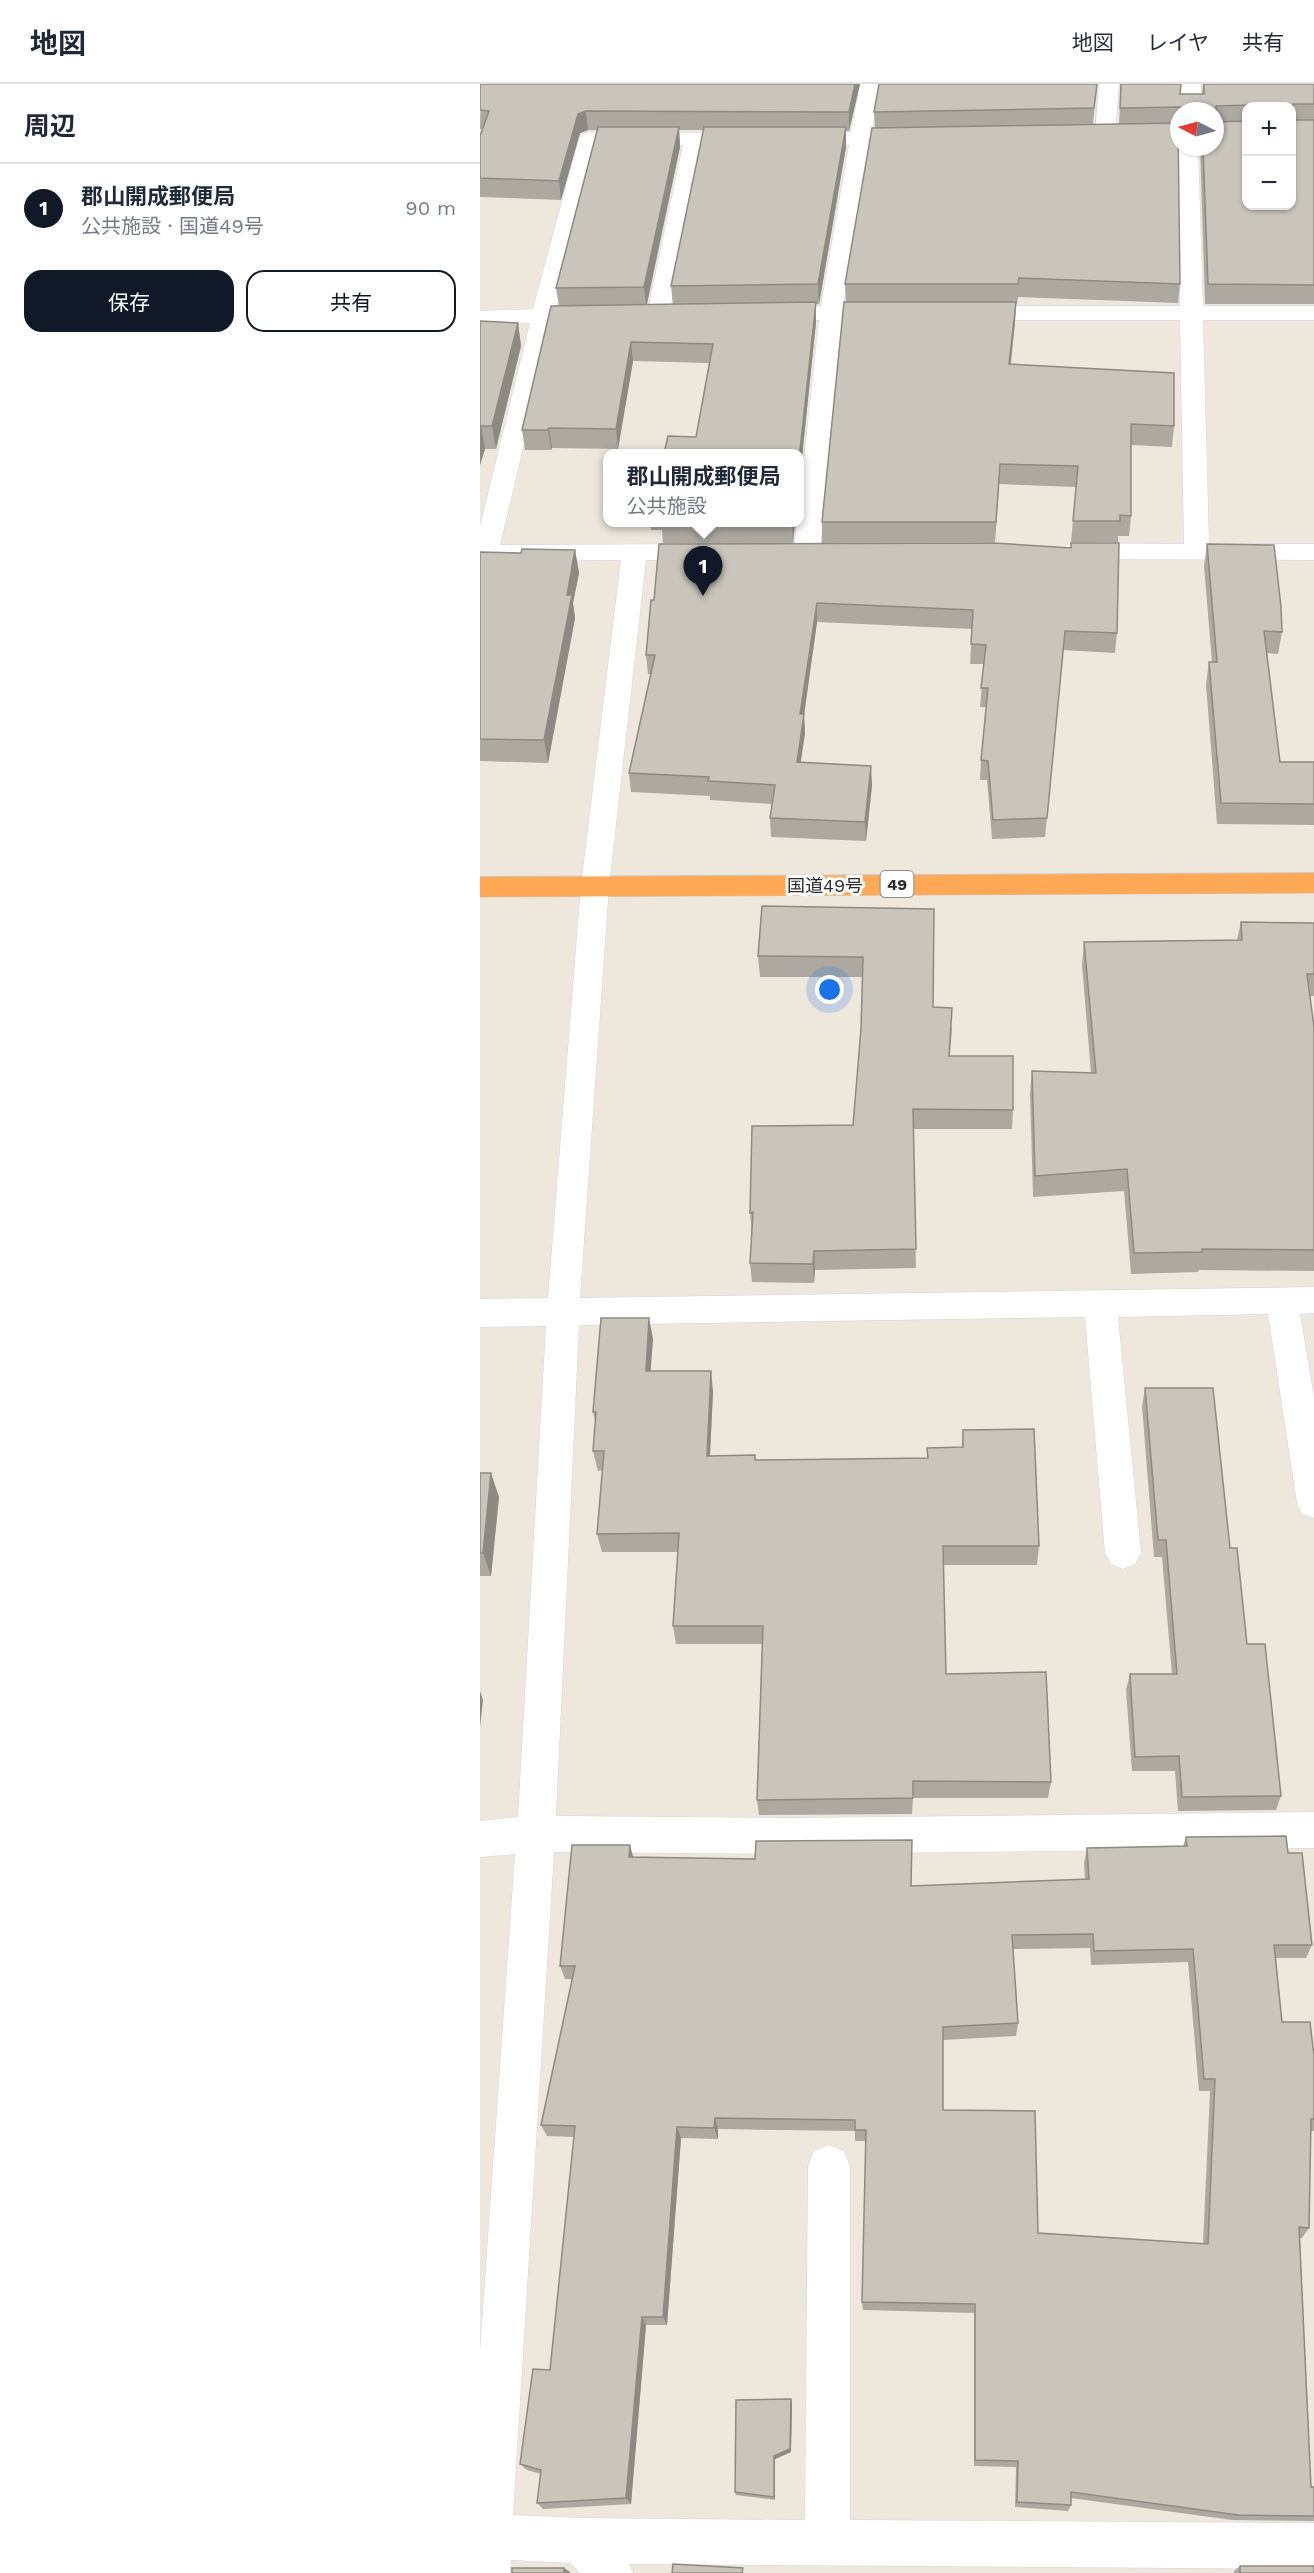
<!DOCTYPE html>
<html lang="ja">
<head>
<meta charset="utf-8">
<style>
  :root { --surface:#fff; --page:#f6f6f7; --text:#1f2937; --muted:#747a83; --line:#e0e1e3; --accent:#111827 }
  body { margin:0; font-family:"Work Sans","Noto Sans JP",sans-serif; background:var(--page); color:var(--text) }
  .controls { position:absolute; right:18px; top:18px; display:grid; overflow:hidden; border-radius:12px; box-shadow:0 2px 4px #0004 }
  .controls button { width:54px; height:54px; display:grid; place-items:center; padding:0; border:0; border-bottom:2px solid var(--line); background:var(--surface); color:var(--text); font:30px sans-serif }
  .compass { position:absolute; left:690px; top:18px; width:54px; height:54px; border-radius:50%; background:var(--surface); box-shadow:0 2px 4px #0004; rotate:276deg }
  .you { position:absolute; left:350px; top:906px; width:21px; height:21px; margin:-15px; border:4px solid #fff; border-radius:50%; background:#1a73e8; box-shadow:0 0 0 9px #1a73e833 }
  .badge { display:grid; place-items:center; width:39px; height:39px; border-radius:50%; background:var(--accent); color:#fff; font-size:20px; font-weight:700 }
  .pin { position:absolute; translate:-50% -50px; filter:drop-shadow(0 2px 3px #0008) }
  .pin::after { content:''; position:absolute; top:32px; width:21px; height:18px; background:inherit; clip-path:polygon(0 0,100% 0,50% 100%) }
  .popup { position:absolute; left:123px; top:365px; width:201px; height:78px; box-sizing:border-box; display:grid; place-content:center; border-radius:12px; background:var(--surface); filter:drop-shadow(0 2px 4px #0005); font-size:20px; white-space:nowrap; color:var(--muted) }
  .popup b { font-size:22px; color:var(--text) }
  .popup::after { content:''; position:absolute; left:50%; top:100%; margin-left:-12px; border:12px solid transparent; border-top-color:var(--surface) }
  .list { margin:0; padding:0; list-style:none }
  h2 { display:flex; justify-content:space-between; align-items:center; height:78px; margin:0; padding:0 24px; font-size:26px }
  h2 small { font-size:20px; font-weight:400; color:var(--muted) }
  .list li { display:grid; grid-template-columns:39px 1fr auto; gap:18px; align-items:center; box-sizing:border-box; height:90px; padding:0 24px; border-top:2px solid var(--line) }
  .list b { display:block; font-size:22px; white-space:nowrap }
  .list p { margin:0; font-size:20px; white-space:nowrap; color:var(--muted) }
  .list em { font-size:20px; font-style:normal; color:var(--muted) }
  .actions { display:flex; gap:12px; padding:18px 24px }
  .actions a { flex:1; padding:14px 0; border:2px solid var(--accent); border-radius:18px; text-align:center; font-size:21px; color:var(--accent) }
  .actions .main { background:var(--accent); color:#fff }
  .map { position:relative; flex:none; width:834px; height:2489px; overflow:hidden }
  header { display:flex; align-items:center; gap:36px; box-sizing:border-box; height:84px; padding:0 30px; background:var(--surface); border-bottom:2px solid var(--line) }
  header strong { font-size:28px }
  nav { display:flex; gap:33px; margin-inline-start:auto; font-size:21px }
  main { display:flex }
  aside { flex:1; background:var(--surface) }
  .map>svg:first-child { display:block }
</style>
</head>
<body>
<header>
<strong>地図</strong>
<nav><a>地図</a><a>レイヤ</a><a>共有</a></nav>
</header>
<main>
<aside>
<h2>周辺<small></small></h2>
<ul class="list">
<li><span class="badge">1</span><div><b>郡山開成郵便局</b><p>公共施設 · 国道49号</p></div><em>90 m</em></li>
</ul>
<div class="actions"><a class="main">保存</a><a>共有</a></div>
</aside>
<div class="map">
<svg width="834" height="2489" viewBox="0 0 834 2489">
  <rect width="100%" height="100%" fill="#eee7dc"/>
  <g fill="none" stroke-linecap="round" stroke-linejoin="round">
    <g stroke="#d1d4e5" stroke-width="1">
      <path id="street" d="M380 0H400L392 48 443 50 446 54 443 58 436 60 390 61 363 222 414 224 417 229 414 234 362 236 340 468 336 474 327 476 318 474 314 468 339 236 285 234 282 229 285 224 341 222 369 61H322L315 59 312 55 315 51 322 49 371 48Z
        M619 0H639L635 51 632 55 625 57 618 55 615 51Z
        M701 0H721L720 27H700Z
        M109 48 268 49 275 51 278 55 275 59 224 61 189 230 186 235 178 237 170 235 167 230 203 61 118 60 76 224 90 226 93 231 90 236 73 238 20 461 223 460 232 462 236 468 232 474 223 476H166L129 802 100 1214 834 1203V1229L820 1230 834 1313V1434L822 1430 817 1419 788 1230 638 1233 661 1469 655 1480 643 1485 631 1480 625 1469 605 1233 99 1241 76 1732 311 1734 834 1728V1764L311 1770 74 1768 33 2431 102 2434 325 2436 328 2082 334 2067 349 2061 364 2067 370 2082V2436L834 2439V2485L149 2480 153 2489H100L91 2479 31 2476 30 2489H0V2267L35 1770 0 1773V1737L38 1733 66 1242 0 1243V1215L68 1214 101 802 141 476 0 477V442L50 239 0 241V227L53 225 99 54 102 50Z
        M699 61V63H718L723 222H834V236H723L729 460H834V476L596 475 587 473 583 467 587 461 596 459 704 460 700 236H491L483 234 480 229 483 224 491 222H700L698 63Z"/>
    </g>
    <g stroke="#c8c8c8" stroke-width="1">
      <path id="highway" d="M834 789V809L0 813V793Z"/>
    </g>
    <use href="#street" fill="#fff" fill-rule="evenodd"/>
    <use href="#highway" fill="#ffa856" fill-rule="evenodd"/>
  </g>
  <path fill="#ada9a1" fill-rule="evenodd" d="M1 0H380L369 47H366V63L339 220H336V238L319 402V369L216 353 229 279 153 277 138 365 72 364 71 366H45L42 346 79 222 76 204 117 46H108L100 49 81 116 0 113V52L2 45H0ZM199 46H224L191 202 193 221H167L200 63Z
    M399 0H617L613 40H639L641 0H701L700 10H722L723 0H834V220H725L720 63H735V27H699V59L698 60 700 200 698 219 538 213 537 220H536L535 238 531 280 694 342 692 363 651 361V432L649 452H638V458H591L596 403 519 400 515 458 342 459V438L366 218 365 200 395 44 394 28ZM766 22H812L766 122Z
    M0 237 38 239 41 262 16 365H5L0 381Z
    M170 438H315L313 459H183L182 446H171Z
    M179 460 637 549 635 569 583 566 565 753 512 755 507 696H500L501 676 506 623H500L504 580H490L492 545 337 538 324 631 325 649 320 679 392 701 386 757 291 753 290 734 292 720 230 716V712L151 708 149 689 171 590H168L166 571 174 516Z
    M727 460 802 548 798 570 787 569 800 678H834V741L737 740 726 600 729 578H732L724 482Z
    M95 466 99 489 93 519 95 534 68 679 0 677V468L41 469Z
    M454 825 453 923 472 944 470 972 533 1026 532 1045H433L436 1184 335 1186 334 1199 272 1198 270 1179 272 1148 270 1129 373 1041 381 945 383 893H280L278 872Z
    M761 838 834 839V912H830L834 943V1187L719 1186 718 1188 651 1190 644 1107 553 1113 550 1009 552 987 611 989 602 881 604 858 757 856Z
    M173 1255 170 1287 233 1307 230 1372 275 1376 447 1374 482 1363 483 1346 559 1462 557 1481H463L466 1590 571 1698 568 1714H433L432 1730 279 1731 277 1716 282 1560H196L193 1542 198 1468H122L117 1450 123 1386 118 1387 113 1367 116 1341 113 1328Z
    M665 1304 750 1464 767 1560 801 1712 796 1726 698 1727 695 1687H652L646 1606 650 1590H692L682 1473H674L662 1322Z
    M0 1389 19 1413 11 1492H0Z
    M706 1753 808 1769 832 1861 826 1874H796L802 1938 834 1972V2047H831L829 2144 822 2154H820L831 2403H834V2437L752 2436 591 2414V2421L588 2427 535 2423 536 2383 494 2382V2229L383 2226 382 2218 386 2057H375V2047L238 2045V2055L201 2054 187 2241H166L151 2420 63 2425 57 2419 61 2390 47 2386 40 2380 70 2286 94 2053 67 2052 61 2041 92 1895H85L80 1882 153 1773 431 1802 605 1795 604 1779 607 1764 703 1762ZM610 1864 611 1881 708 1878 719 2007H730L723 2160 558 2149 463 2026V1956L536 1952 538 1939 533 1865Z
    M311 2315 312 2319 311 2368 295 2375V2416L256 2411 255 2408Z
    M760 2482 834 2489H754V2487Z"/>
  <path fill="#8d8a83" d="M375 0H380L369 47V28Z
    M106 27 108 46 100 49 81 116 79 97 98 30Z
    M199 43 200 63 166 223 164 203Z
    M366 43V63L339 220 338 200Z
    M336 218V238L319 402V375Z
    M536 218 535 238 528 301 529 280Z
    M38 239 41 262 16 365 12 342Z
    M151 258 153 277 138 365 136 345Z
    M1 342 5 365 0 381V346Z
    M69 344 72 364 71 366 68 346Z
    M520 380 519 400 515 458 516 438Z
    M312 438H315L313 459Z
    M95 466 99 489 93 519 95 534 68 679 64 656 87 511Z
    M337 519V538L324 631 325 649 318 698 317 678 320 630Z
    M391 682 392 701 386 757 385 738Z
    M334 1167 335 1186 334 1199 333 1180Z
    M169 1234 173 1255 169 1308 166 1287Z
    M231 1287 233 1307 229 1391 227 1372Z
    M11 1389 19 1413 11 1492 3 1469Z
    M0 1607 3 1616 0 1643Z
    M150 1761 154 1776 149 1773Z
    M235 2034 238 2045V2055L234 2044Z
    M197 2043 201 2054 187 2241 183 2233Z
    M162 2233 166 2241 151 2420 146 2414Z
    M311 2315 312 2319 311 2368 295 2375V2416L294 2413V2372Z
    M84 2484 90 2488V2489H84Z"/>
  <path fill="#c9c5bb" stroke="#8d8a83" stroke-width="1.5" fill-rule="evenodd" d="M1 0H375L369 28 106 27 98 30 79 97 0 94V52L9 27 0 26V2Z
    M399 0H617L614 24 394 28Z
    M641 0H701L700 10H724V0H834V20H813V36H834V201L728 200 723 63H735V27H703V25L701 23 640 24ZM770 21V22H812V122H766V37L736 38V22Z
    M699 39V42L698 44 700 200 539 194 538 200H365L392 44Z
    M118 43H199L164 203 76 204Z
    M224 43H366L338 200 191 202Z
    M336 218 319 375V369H184L188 352 216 353 233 260 151 258 136 345 69 344 68 346H42L71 222Z
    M364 218H536L529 280 694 289V342L651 340V432L640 431V437H593L598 382 520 380 516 438H342Z
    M0 237 38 239 12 342H1L0 346Z
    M181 438H312L181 439Z
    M514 459 591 464V459H639L637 549 585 547 567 734 513 736 508 677 501 676 508 604H501L506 561 491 560 493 526 337 519 320 630H324L317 678 391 682 385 738 290 734 295 701 228 697 229 693 149 689 175 571H166L171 516H174L179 460Z
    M727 460 794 461 801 523 802 548 784 547 800 678H834V720L741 719 729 578H737Z
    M42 465 95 466 87 511H92L64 656 0 655V468L41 469Z
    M282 822 454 825 453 923 472 924 469 972H533V1026L433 1025 436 1165 334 1167 333 1180 270 1179 273 1128 270 1129 272 1042 373 1041 381 945 383 873 278 872Z
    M761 838 834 839V890H827L834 943V1166L722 1165V1168L654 1169 647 1085 555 1092 552 987 616 989 604 858 762 856Z
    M121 1234H169L166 1287H231L227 1372 275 1371V1376L448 1374 447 1364 483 1363V1346L554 1345 559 1462H463L466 1590 566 1588 571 1698 433 1697V1714L277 1716 283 1542H193L199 1449 117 1450 124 1367H113L116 1328H113Z
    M665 1304H733L750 1464H757L767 1560H785L801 1712 702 1713 699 1672 655 1673 650 1590H697L686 1456H678Z
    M0 1389H11L3 1469H0Z
    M806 1752 808 1769H822L832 1861H794L802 1938H830L834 1972V2035H831L829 2144 819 2143 831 2403H834V2432L758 2431 591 2408V2421L537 2418 538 2377 495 2376V2220L382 2218 386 2046H375V2036L235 2034 234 2044 197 2043 183 2233H162L146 2414 57 2419 61 2386 40 2380 53 2285 70 2286 95 2042 61 2041 95 1882H80L92 1761H150L149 1773 275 1775 276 1757 432 1756 431 1802 609 1795 607 1764 707 1762 706 1753ZM613 1850 614 1867 713 1865 724 1995H735L728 2160 558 2149 555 2027 463 2026V1943L538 1939 532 1851Z
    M311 2315 310 2365 294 2372V2413L255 2408 256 2316Z
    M193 2480 263 2484 262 2489H192Z
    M760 2482H834V2489H760Z
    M32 2484H84V2489H32Z"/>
  <g text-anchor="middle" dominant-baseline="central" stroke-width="6" stroke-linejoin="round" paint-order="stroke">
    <rect fill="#fff" stroke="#6b6b6b" stroke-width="1.5" x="400.5" y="787" width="33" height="26" rx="4.5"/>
    <g font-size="16" font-weight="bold" fill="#2b2b2b">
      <text x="417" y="800">49</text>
    </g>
    <g font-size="18" fill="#2b2b2b" stroke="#fff">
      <text x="345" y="801">国道49号</text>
    </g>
  </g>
</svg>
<div class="controls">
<button>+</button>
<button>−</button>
</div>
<svg class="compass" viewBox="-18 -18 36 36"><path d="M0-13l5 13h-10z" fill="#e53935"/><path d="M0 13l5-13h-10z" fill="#747a83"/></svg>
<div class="you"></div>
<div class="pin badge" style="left:223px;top:512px">1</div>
<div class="popup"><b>郡山開成郵便局</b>公共施設</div>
</div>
</main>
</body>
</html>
